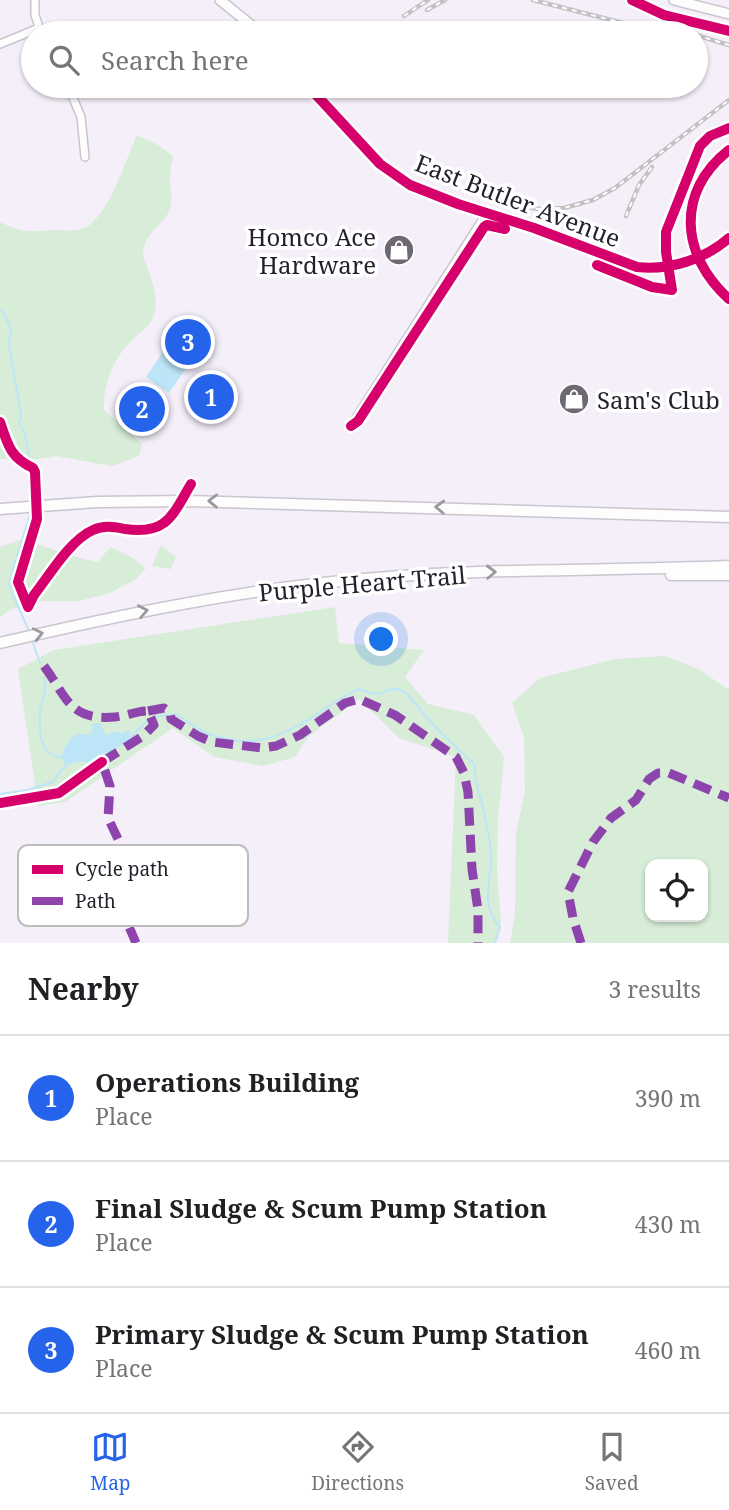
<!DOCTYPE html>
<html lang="en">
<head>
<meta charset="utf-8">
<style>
  :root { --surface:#fff; --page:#f6f6f6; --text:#202124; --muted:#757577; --line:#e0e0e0; --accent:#2563eb }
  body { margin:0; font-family:"Noto Serif",serif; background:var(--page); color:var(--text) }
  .controls { position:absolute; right:21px; bottom:21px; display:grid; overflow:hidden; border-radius:14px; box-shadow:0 2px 5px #0004 }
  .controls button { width:63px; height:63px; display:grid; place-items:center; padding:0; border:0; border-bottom:2px solid var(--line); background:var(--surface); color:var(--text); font:35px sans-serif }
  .you { position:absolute; left:382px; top:640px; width:24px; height:24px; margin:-18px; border:5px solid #fff; border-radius:50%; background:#1a73e8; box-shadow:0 0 0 10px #1a73e833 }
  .badge { display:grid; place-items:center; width:46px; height:46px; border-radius:50%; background:var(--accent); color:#fff; font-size:23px; font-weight:700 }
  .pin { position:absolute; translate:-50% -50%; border:4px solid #fff; box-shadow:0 2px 7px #0006 }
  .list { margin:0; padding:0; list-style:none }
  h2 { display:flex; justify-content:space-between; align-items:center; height:91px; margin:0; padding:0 28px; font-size:30px }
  h2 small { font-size:23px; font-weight:400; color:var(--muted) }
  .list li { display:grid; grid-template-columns:46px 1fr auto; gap:21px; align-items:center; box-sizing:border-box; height:126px; padding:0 28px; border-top:2px solid var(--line) }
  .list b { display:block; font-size:26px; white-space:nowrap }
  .list p { margin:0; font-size:23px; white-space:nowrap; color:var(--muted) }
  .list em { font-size:23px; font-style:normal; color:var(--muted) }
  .icon { flex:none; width:38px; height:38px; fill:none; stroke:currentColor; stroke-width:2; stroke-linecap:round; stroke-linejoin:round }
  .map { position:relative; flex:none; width:729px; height:943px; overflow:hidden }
  .search { position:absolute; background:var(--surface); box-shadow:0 2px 5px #0004; left:21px; right:21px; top:21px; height:77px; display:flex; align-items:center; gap:18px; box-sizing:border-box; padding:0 24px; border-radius:38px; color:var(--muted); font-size:26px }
  .sheet { height:469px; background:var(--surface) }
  nav { display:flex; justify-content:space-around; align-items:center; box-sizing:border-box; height:98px; border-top:2px solid var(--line); background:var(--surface); font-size:19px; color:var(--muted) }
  nav a { display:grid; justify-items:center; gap:4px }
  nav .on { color:var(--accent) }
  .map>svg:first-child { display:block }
</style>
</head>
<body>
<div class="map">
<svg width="729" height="943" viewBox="0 0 729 943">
  <rect width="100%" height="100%" fill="#f4eff9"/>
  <path fill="#d7edd7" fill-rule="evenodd" d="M137 135 158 145 173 156C172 163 170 170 170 177 170 187 173 200 170 209 164 226 144 231 143 254 143 259 147 264 148 269 153 283 159 301 154 315 149 329 139 332 130 342 112 361 103 384 104 410L142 444 139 456 112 466 56 456 39 459H0V222C23 233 27 232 52 230 63 230 74 232 84 228 107 220 127 157 137 135Z
    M19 540C47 545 71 558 98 562L110 547 131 557 146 568 136 579 110 593 79 601H44L12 609 0 617V547Z
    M161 545 176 557 171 569 152 566Z
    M335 607 339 643 424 650 405 677 428 704 474 715 504 757 498 821 497 869 501 923 494 943H448L456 757 399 738 359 699 308 737 295 757 263 766 214 757 173 728 65 802 38 806 18 669 54 650Z
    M665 656 700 670 729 690V943H510L515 916 516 833 525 791 524 737 512 703 540 678 615 659ZM650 864H703V917H650Z"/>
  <path fill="#bde5f8" d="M163 352 186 368 169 393 146 377Z
    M100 723 106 736 112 732 123 733 130 730 131 740 101 758 86 763 83 761 66 765 61 755C67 747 68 735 81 734 91 734 83 738 92 732L93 724Z"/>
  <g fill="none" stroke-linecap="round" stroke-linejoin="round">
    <path stroke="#bde5f8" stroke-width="2" d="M0 310 4 313 11 329 9 344 21 415 19 423 25 434 30 461
      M30 469 33 503
      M29 631 12 593 9 582 31 511
      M32 640 40 663
      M44 678C48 691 41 700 40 712 39 733 39 754 62 758
      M172 715 176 714C187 721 197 730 209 734 271 758 307 717 357 689L372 693 381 694 387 690 398 689 406 693 437 729 474 764C476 771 474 779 477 785 482 803 486 820 489 838 490 845 491 853 491 860 490 884 481 907 500 927L495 943
      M153 717 167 715
      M132 736 149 719
      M0 794 28 790 52 782 66 765"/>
    <g stroke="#cac5cf" stroke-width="10">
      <path id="minor" d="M35 0V15L41 33
        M0 44 39 28
        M68 86 81 117 85 157
        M696 258 716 249 729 238
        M351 426 486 214"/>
    </g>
    <g stroke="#cac5cf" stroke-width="12">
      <path id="major" d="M220 0 261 33
        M674 0 729 14
        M308 86 380 164 410 185 458 204 534 228 637 267H665L696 258
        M729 150C675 192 681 256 729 299"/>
    </g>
    <g stroke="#cac5cf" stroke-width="13">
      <path id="highway" d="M0 509 97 502 187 501 729 517
        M671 575H729
        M0 643C124 614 248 588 375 578 493 568 611 571 729 566"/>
    </g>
    <use href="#minor" stroke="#fdfdfe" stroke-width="7"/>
    <use href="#major" stroke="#fdfdfe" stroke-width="9"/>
    <use href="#highway" stroke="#fdfdfe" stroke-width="10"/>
    <g stroke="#c3c1c4" stroke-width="4.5">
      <path id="rail" d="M533 0 662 33
        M427 10 445 0
        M404 16 428 0
        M654 24 689 33
        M696 35 729 45
        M469 189 498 203 539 209 564 208 593 200 615 188 729 100
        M626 216 639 185 652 167"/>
    </g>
    <use href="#rail" stroke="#fff" stroke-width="2" stroke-dasharray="5" stroke-linecap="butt"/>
    <path stroke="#8e44ad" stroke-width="9" stroke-dasharray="18 9" stroke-linecap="butt" d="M44 666C67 697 69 721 115 717 126 716 137 711 148 711L154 725 143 736 102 762 110 786 108 818 118 839 119 875 127 922 136 943
      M148 711 164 708 170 712 171 719 198 736 212 742 262 748 276 746 300 735 345 703 359 699 395 715 456 757 464 773 468 792 472 869 478 910V943
      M581 943 573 918 568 892 593 842 611 818 636 800 649 779 658 773H669L729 798"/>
    <g stroke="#fff" stroke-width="15">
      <path id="cycleway" d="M632 0 664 15 729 31
        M308 86 380 164 410 185 458 204 534 228 637 267C669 271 705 259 729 238
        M729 150C675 192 681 256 729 299
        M597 265 652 287 672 290 666 252V232L700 146 710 136 729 128
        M0 422C8 445 10 457 33 468L35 472 37 519 18 582 28 607
        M351 426 358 421 484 227 487 225 505 229
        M28 607 34 595C49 576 70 540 93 530 104 525 114 527 125 529 167 535 172 516 191 484
        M0 803 59 793 102 762"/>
    </g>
    <use href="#cycleway" stroke="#d6006c" stroke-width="10"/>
  </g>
  <defs><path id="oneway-chevron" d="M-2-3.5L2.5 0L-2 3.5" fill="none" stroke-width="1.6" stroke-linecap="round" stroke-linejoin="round" transform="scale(1.75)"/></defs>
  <g stroke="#9b999f">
    <use href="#oneway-chevron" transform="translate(213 501) rotate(-179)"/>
    <use href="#oneway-chevron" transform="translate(440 507) rotate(-178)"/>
    <use href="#oneway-chevron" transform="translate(491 572) rotate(-2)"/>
    <use href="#oneway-chevron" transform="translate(143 611) rotate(-11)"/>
    <use href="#oneway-chevron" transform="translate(38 634) rotate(-13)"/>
  </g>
  <defs>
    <g id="shop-disc" transform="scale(1.575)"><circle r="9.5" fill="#6d6872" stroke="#fff"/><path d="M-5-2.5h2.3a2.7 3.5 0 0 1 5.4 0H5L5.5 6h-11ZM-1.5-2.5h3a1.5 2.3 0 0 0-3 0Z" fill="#fff"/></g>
  </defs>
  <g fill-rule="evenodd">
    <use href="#shop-disc" x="399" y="250"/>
    <use href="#shop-disc" x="574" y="399"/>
  </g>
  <g text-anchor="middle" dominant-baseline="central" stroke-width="7" stroke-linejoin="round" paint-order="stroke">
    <g font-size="24" fill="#241f2a" stroke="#fff">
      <text transform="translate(518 200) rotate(21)">East Butler Avenue</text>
      <text transform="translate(362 583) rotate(-5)">Purple Heart Trail</text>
    </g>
    <g font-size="24" fill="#241f2a" stroke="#fff" text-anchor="end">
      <text x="376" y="236">Homco Ace<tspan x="376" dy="28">Hardware</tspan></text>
      <text x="597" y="399" text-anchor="start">Sam's Club</text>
    </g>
  </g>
  <rect x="18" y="845" width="230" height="81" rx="10" fill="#fff" stroke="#bdbcbf" stroke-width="2"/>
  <rect x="32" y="865" width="31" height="9" fill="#d6006c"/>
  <rect x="32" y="897" width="31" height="8" fill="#8e44ad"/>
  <g font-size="19" fill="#241f2a">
    <text x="75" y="876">Cycle path</text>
    <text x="75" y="908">Path</text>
  </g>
</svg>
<div class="controls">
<button><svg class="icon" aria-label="locate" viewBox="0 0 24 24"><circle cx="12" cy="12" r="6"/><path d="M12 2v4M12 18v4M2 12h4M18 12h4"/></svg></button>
</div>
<div class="you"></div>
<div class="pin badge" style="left:211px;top:397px">1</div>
<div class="pin badge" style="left:142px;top:409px">2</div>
<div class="pin badge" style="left:188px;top:342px">3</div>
<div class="search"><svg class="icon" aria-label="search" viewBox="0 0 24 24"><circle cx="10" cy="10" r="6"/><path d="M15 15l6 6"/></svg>Search here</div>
</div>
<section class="sheet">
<h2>Nearby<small>3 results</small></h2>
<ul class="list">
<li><span class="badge">1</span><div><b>Operations Building</b><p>Place</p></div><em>390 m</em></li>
<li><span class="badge">2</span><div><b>Final Sludge &amp; Scum Pump Station</b><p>Place</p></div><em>430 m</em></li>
<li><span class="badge">3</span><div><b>Primary Sludge &amp; Scum Pump Station</b><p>Place</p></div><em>460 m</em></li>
</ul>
</section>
<nav>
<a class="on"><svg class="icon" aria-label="map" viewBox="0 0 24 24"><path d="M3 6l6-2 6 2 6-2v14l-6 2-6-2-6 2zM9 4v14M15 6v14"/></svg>Map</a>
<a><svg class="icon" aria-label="directions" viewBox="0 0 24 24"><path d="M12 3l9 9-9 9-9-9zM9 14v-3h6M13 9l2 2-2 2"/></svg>Directions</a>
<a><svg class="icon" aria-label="saved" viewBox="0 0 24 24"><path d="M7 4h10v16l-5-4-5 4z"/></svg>Saved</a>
</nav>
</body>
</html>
